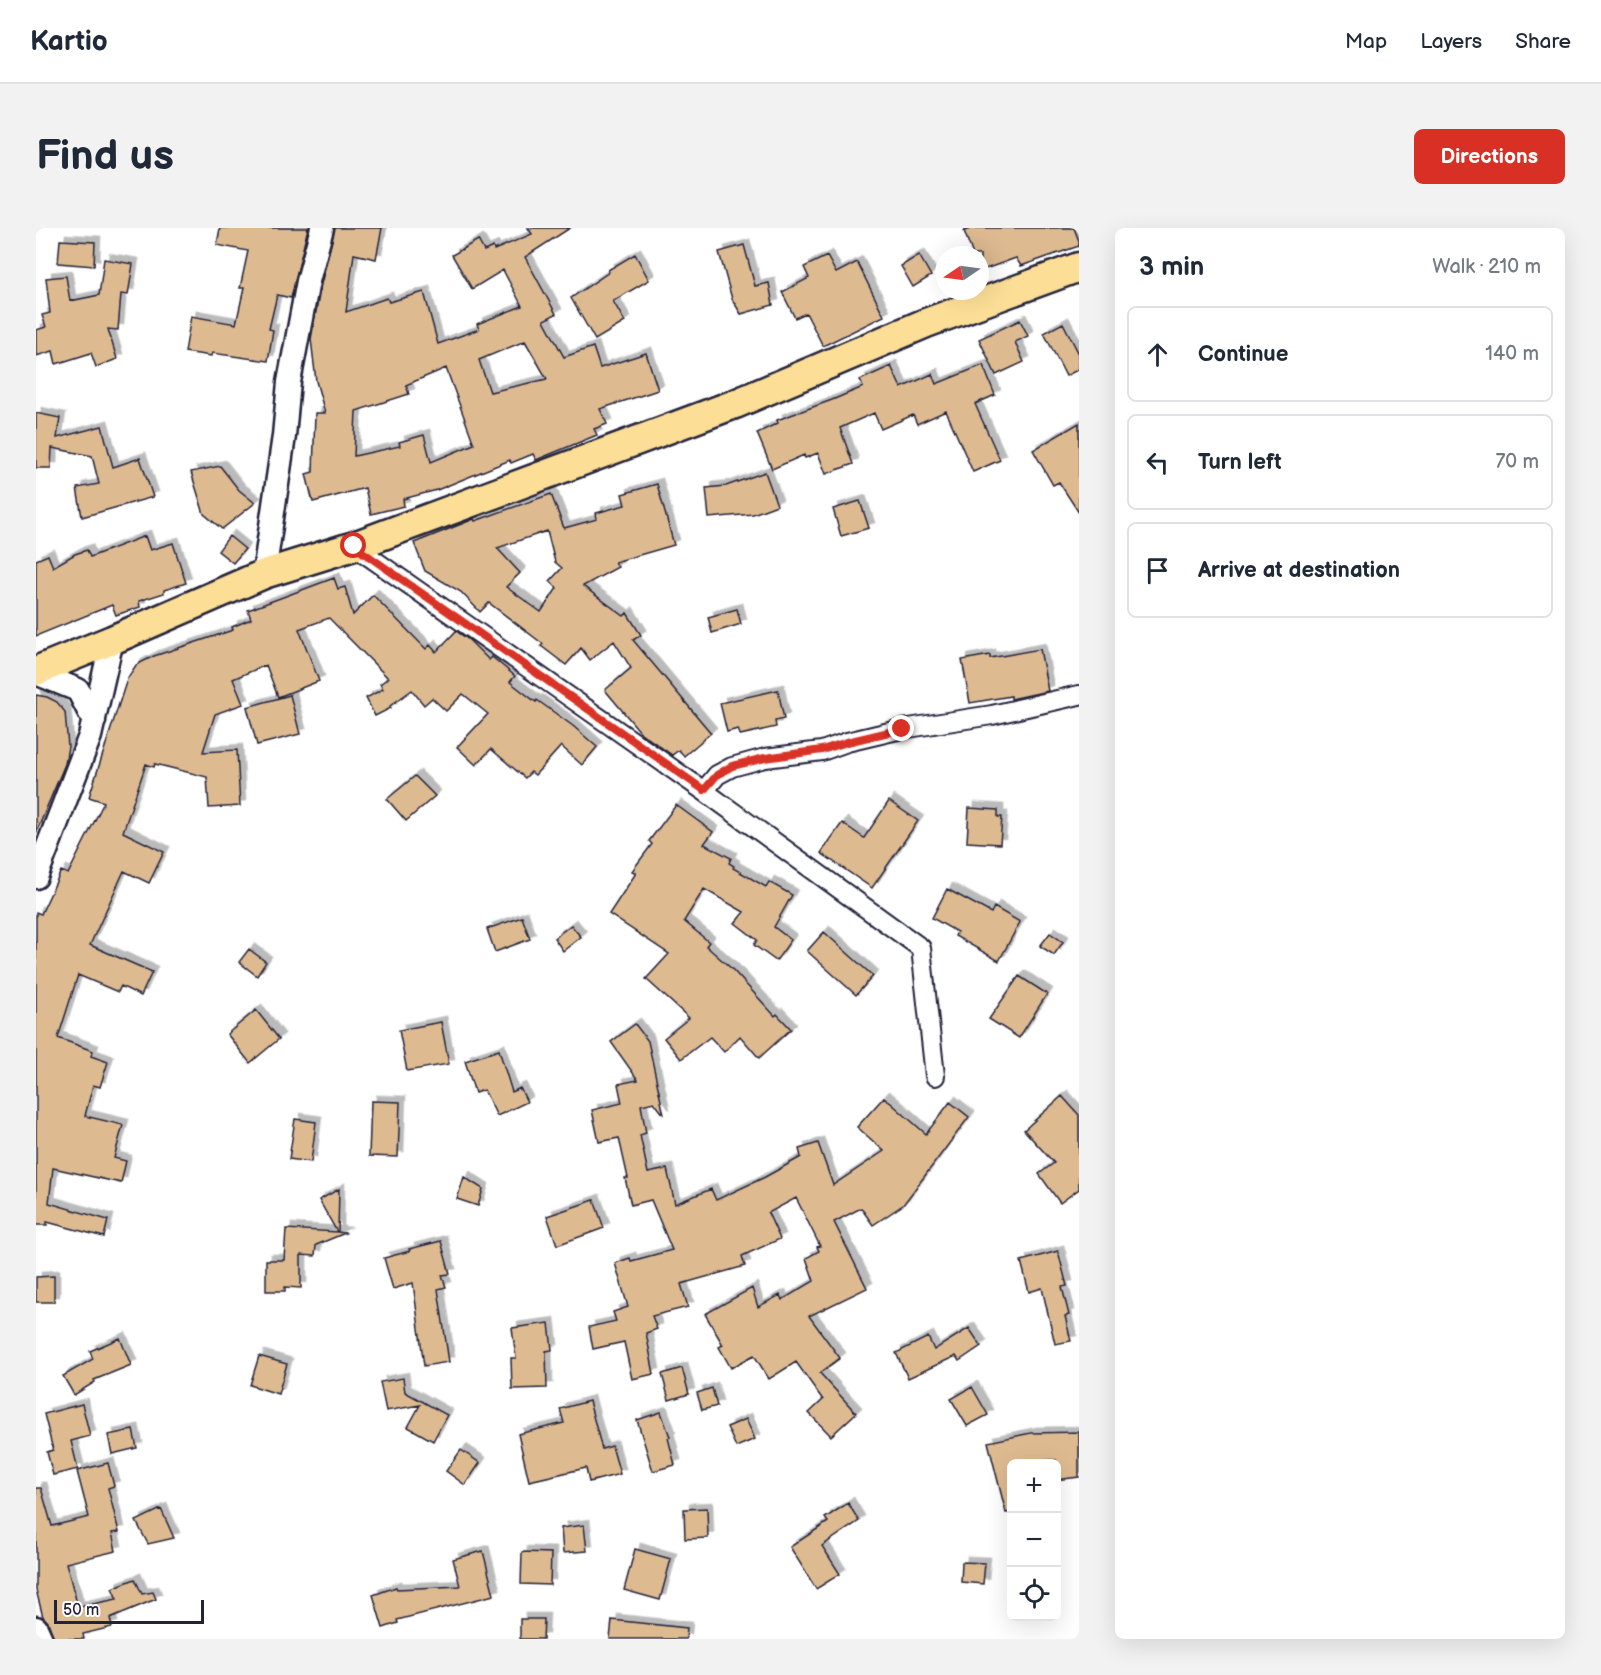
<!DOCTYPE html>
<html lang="en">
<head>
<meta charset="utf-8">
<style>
  :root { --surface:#fff; --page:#f2f2f3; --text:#1f2937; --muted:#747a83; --line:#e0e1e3; --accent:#d93025 }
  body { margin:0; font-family:"Balsamiq Sans",sans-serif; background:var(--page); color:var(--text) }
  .controls { position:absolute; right:18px; bottom:18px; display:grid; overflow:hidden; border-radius:9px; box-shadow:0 6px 24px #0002 }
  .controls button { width:54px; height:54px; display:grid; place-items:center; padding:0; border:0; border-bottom:2px solid var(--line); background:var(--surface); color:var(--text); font:30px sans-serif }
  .compass { position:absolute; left:899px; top:18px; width:54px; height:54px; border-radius:50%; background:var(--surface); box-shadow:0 6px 24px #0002; rotate:257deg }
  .scale { position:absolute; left:18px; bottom:15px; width:150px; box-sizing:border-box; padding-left:6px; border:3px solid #22223b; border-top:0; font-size:16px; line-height:21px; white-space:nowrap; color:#22223b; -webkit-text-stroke:4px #fff; paint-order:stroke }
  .stop { position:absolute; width:18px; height:18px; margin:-14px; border:4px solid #d93025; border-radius:50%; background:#fff }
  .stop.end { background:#d93025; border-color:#fff; box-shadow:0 2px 6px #0008 }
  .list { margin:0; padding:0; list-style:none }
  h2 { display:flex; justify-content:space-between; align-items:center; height:78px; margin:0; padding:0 24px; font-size:26px }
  h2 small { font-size:20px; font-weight:400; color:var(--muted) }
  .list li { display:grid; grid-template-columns:39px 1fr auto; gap:18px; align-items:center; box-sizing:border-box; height:96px; margin:0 12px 12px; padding:0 12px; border:2px solid var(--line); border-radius:9px }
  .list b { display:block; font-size:22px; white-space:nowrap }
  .list em { font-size:20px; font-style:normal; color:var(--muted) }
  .icon { flex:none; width:33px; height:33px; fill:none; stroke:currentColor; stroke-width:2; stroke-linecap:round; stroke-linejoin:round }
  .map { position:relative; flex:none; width:1043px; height:1411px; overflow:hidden; border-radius:9px }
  header { display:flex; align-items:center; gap:36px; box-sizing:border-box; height:84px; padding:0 30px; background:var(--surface); border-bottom:2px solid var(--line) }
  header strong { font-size:28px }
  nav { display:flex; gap:33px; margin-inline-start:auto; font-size:21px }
  .intro { display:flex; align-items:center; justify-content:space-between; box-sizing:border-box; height:144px; padding:0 36px }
  h1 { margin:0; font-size:42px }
  .button { padding:15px 27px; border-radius:9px; background:var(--accent); color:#fff; font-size:21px; font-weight:700 }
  main { display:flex; gap:36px; padding:0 36px }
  aside { flex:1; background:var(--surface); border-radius:9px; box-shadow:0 6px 24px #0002 }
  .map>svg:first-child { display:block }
</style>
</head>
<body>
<header>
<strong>Kartio</strong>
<nav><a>Map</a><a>Layers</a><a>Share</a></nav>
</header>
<div class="intro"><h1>Find us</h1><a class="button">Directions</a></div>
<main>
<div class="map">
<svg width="1043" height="1411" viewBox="0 0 1043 1411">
  <defs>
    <filter id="shadow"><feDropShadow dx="5.5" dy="-5.5" stdDeviation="0" flood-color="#0004"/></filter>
  </defs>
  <rect width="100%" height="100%" fill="#fff"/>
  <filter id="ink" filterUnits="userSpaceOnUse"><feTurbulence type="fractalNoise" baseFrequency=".0167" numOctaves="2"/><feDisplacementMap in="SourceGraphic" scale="12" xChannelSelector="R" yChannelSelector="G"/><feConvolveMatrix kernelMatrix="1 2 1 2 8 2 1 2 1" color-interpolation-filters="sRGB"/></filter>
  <g filter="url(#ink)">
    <path fill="#deba90" stroke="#22223b" stroke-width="1.5" fill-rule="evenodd" filter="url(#shadow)" d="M184 0H272L255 70 241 67 233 101 237 102 232 133 176 125 175 128 149 124 155 88 200 96 208 60H204L212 23 181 17Z
      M299 0H346L340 31 318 26 310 84 351 70 353 74 388 64 402 116 443 101 441 96 486 78 467 42 436 61 416 27 442 12 448 23 457 19 458 22 496 6 492 0H534L489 29 520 86 508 92 528 129 557 119 564 140 610 125 622 162 564 181 571 196 558 201 561 207 500 232 497 226 475 235 474 232 401 262 367 271 368 278 335 286 329 260 277 274 270 246 277 244 279 185H289L280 153 275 111 285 56ZM489 113 511 151 454 164 443 132ZM410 140 438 216 395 234 388 207 363 214 364 218 318 228 320 183 373 166 370 157Z
      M937 0H1038L1043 13V18L985 38 980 30 944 43V27H937L928 3Z
      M24 12 59 14 58 38 22 35Z
      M708 17 719 58 733 55 737 77 705 86 696 71 683 24Z
      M599 26 613 52 577 73 589 94 559 112 535 70 573 44 572 42Z
      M883 27 895 48 877 59 865 38Z
      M791 28 800 45 821 34 848 88 787 118 770 85 759 90 746 64 773 50 768 39Z
      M68 31 97 36 92 67 85 66 82 102 72 101 81 131 60 139 55 125 20 136 17 123 0 128V102L10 99 6 87 14 85 10 50 30 48 34 73 63 67Z
      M984 92 992 108 979 114 988 134 960 147 943 111Z
      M1027 95 1043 126V141L1030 148 1008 105Z
      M947 137 959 167 939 176 964 232 937 244 910 183 881 196 877 187 845 201 838 185 804 200 817 236 790 246 782 225 769 230 768 227 736 241 721 205 742 195 741 192 796 172 827 159 824 152 855 138 865 160 896 146 900 156Z
      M0 185 24 190 21 210 66 198 77 239 104 230 117 269 46 289 41 260 63 256 56 228 16 220 15 240H0Z
      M1043 195V285L1023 254 1017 257 997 222Z
      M184 238 203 262 219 275 186 301 168 286 155 244Z
      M729 244 741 277 717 286 673 290 670 260 690 258Z
      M621 256 638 317 579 334 582 339 547 358 588 388 591 385 605 407 597 412 675 505 648 528 643 522 636 527 605 505 569 462 595 440 578 413 554 432 545 420 530 437 505 418 507 416 453 375 444 384 425 364 389 343 378 315 438 291 439 293 515 266 528 300 561 291 560 285 589 277 586 266ZM511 303 519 334 526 340 514 353 521 360 505 384 470 359 484 345 461 320Z
      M824 273 833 300 805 308 797 281Z
      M109 308 114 322 137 315 150 355 128 362V365L103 373 104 379 80 387 76 377 0 408V332L12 327 17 339 39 326 51 322 54 329Z
      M193 308 209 321 197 335 182 323Z
      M298 350 302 361 309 359 317 387 337 367 390 421 394 417 400 424 420 403 433 412 453 432 456 429 479 448 474 454 500 474 501 472 537 498 561 519 546 537 525 518 499 547 495 544 489 550 455 521 440 537 421 519 452 486 427 466 410 483 396 470 388 477 376 462 354 478 355 480 339 488 330 470 347 461 344 456 352 450 293 390 263 401 283 453 242 469 230 437 197 451 207 476 179 486 167 524 201 522 204 578 173 580 171 549 119 536 118 539 110 536 87 604 128 624 113 655 88 643 54 717 116 744 105 768 85 758 82 764 42 747 22 810 57 823 55 828 72 834 64 859 57 857 49 888 87 897 78 930 90 933 85 955 17 940 13 975 72 992 68 1009 11 994V997H0V684L5 686 25 643 32 646 68 574 53 569 91 451 100 437 118 428 197 402 196 399 215 391 212 382Z
      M701 381 705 396 676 405 672 389Z
      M1004 421 1012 463 975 471V468L934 475 926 432 954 427V430Z
      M742 462 748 491 739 493 740 499 704 507 702 501 691 504 684 475Z
      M0 467 11 469 21 474 29 484 32 518 29 536 0 605Z
      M254 467 264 506 221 517 211 479Z
      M379 548 399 568 370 593 351 571Z
      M853 573 882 593 836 660 785 625 806 595 828 610Z
      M640 577 677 604 668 616 695 630 693 635 698 638 697 640 730 659 733 654 756 667 738 699 755 712 740 733 718 717 721 712 699 695 708 684 668 661 648 693 673 714 670 718 696 741 739 788 741 786 755 801 723 830 704 808 688 824 674 809 645 831 628 810 653 790 610 751 633 726 573 686 600 645 596 643 616 616 613 613Z
      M933 580 962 582V589H966L964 616 931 614Z
      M911 661 955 685 958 679 984 694 963 733 919 708 921 704 896 690Z
      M486 689 494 711 459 724 451 701Z
      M535 697 545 709 527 723 518 710Z
      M788 704 837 748 820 767 771 723Z
      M1014 705 1027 714 1018 727 1004 718Z
      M213 721 230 734 221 748 203 734Z
      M983 748 1011 766 983 810 953 791Z
      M220 782 243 811 214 835 191 806Z
      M405 794 413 836 371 843 363 802Z
      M599 796 612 813 628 887 618 874 605 877 610 905 604 907 612 945 631 941 639 976 675 961 680 972 729 949 765 929 763 921 782 915 797 957 848 923 821 899 848 869 890 906 914 874 933 889 867 977 837 997 825 980 798 994 831 1060 773 1088 804 1130 784 1145 820 1185 795 1208 773 1185 787 1172 760 1134 733 1151 718 1127 695 1140 683 1119 687 1117 669 1086 716 1060 722 1079 744 1067 746 1072 778 1053 770 1030 783 1023 781 1019 784 1018 760 970 732 985 744 1011 706 1028 709 1038 645 1056 652 1079 616 1088 621 1101 610 1105 618 1146 596 1151 588 1114 557 1121 553 1099 580 1093 577 1084 592 1079 579 1035 594 1030 595 1033 636 1022 615 972 595 977 589 950H592L583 910 563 914 556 882 586 875 582 856 602 852 575 814Z
      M463 822 476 864 484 860 491 874 461 888 448 862 439 865 429 833Z
      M1026 868 1043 887V961L1024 975 1003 946 1018 935 988 902Z
      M335 873 364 874 362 929 333 928Z
      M259 891 280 894 275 934 253 931Z
      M428 949 447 961 442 978 421 971Z
      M303 961 302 1004 309 1005 280 1017 279 1028 265 1027V1060L249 1059V1063H230V1032H248L250 1001 301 1004 283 972Z
      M558 972 568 1000 521 1017 511 988Z
      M405 1013 414 1046 406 1047 410 1059 402 1061 413 1134 388 1138 377 1055 357 1061 348 1030 374 1023 373 1021Z
      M1022 1023 1031 1058 1026 1059 1033 1087 1029 1088 1035 1113 1019 1116 1006 1060 993 1064 985 1033Z
      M18 1048V1074H0V1049Z
      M513 1095 516 1122 510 1123 511 1160 476 1161 475 1130H480L476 1100Z
      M933 1100 945 1118 923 1133 920 1128 872 1150 860 1125 892 1109 898 1122Z
      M84 1110 95 1137 58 1152 59 1154 38 1167 27 1148 57 1131 54 1123Z
      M223 1128 251 1136 242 1166 214 1157Z
      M646 1140 653 1166 633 1172 626 1146Z
      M367 1150 369 1164 411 1187 397 1213 372 1199 384 1177 350 1183 344 1154Z
      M936 1159 952 1187 931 1198 915 1171Z
      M676 1160 681 1178 666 1182 661 1165Z
      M553 1173 566 1221 576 1218 584 1246 553 1254 550 1240 493 1253 482 1206 528 1195 524 1181Z
      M46 1176 54 1208 35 1213 42 1241 17 1247 11 1224 17 1222 8 1186Z
      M625 1184 634 1209 632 1210 639 1237 617 1243 601 1192Z
      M710 1191 719 1211 700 1219 691 1199Z
      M97 1202 101 1220 76 1226 72 1207Z
      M1043 1204V1249L1020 1252V1232L983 1233 984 1236H975V1284L970 1285 952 1214 995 1205Z
      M425 1222 444 1235 429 1257 410 1243Z
      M72 1235 78 1258 72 1260 83 1304 76 1305 80 1323 30 1335 42 1379 81 1371 76 1360 99 1351 106 1366 117 1364 120 1371 74 1390 76 1399 47 1406 48 1411H18L12 1394 7 1389 0 1362V1260H5L16 1298 53 1289 41 1243Z
      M812 1275 823 1293 786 1318 804 1346 780 1361 754 1319 792 1294 789 1290Z
      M671 1280 672 1310 649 1311 648 1281Z
      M125 1281 138 1310 112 1316 100 1293Z
      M548 1297 551 1323 527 1325 525 1300Z
      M599 1321 635 1331 624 1372 588 1362Z
      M447 1323 458 1367 361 1392 362 1395 347 1400 337 1367 360 1359 361 1361 424 1358 417 1331Z
      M486 1324 515 1325 514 1357 485 1356Z
      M926 1334 949 1335 947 1356 925 1354Z
      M484 1391H508L507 1411H484Z
      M576 1392 651 1400 650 1411H574Z"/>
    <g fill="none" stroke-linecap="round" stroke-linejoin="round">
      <g stroke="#22223b" stroke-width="22">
        <path id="minor" d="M318 318 668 563 885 720 899 848
          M668 563 681 547 696 539 729 530 786 523 811 514 866 501 956 487 1043 467"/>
      </g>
      <g stroke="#22223b" stroke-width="27">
        <path id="tertiary" d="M228 346 248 208 253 154 272 53 286 0
          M0 445 42 462 58 493
          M0 649 54 508 76 412
          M0 1400 5 1411"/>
      </g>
      <g stroke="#22223b" stroke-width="33">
        <path id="trunk" d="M0 443 76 412 228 346 318 318 699 176 890 95 1043 39"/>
      </g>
      <use href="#minor" stroke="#fff" stroke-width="18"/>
      <use href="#tertiary" stroke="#fff" stroke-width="22"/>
      <use href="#trunk" stroke="#fcde96" stroke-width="28"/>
    </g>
  </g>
  <g fill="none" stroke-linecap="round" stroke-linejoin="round" filter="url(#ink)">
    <path stroke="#d93025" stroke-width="8" d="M318 318 668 562 681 547 696 538 729 530 786 522 811 514 866 501"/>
  </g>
</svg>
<div class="controls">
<button>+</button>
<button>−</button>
<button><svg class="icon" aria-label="locate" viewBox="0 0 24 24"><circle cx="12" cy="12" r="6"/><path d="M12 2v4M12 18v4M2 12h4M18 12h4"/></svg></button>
</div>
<svg class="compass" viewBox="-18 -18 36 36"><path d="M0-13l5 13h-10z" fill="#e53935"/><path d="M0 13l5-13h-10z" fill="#747a83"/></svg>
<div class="scale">50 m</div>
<div class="stop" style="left:318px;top:318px"></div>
<div class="stop end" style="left:866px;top:501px"></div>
</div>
<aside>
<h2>3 min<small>Walk · 210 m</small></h2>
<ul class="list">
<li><svg class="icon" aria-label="ahead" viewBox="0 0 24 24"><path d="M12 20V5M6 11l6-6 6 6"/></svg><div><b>Continue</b></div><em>140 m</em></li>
<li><svg class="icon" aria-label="left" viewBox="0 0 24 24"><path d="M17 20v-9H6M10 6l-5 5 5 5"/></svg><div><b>Turn left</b></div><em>70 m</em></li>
<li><svg class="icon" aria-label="arrive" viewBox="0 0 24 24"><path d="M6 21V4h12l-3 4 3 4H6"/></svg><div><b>Arrive at destination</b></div></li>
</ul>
</aside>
</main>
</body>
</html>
